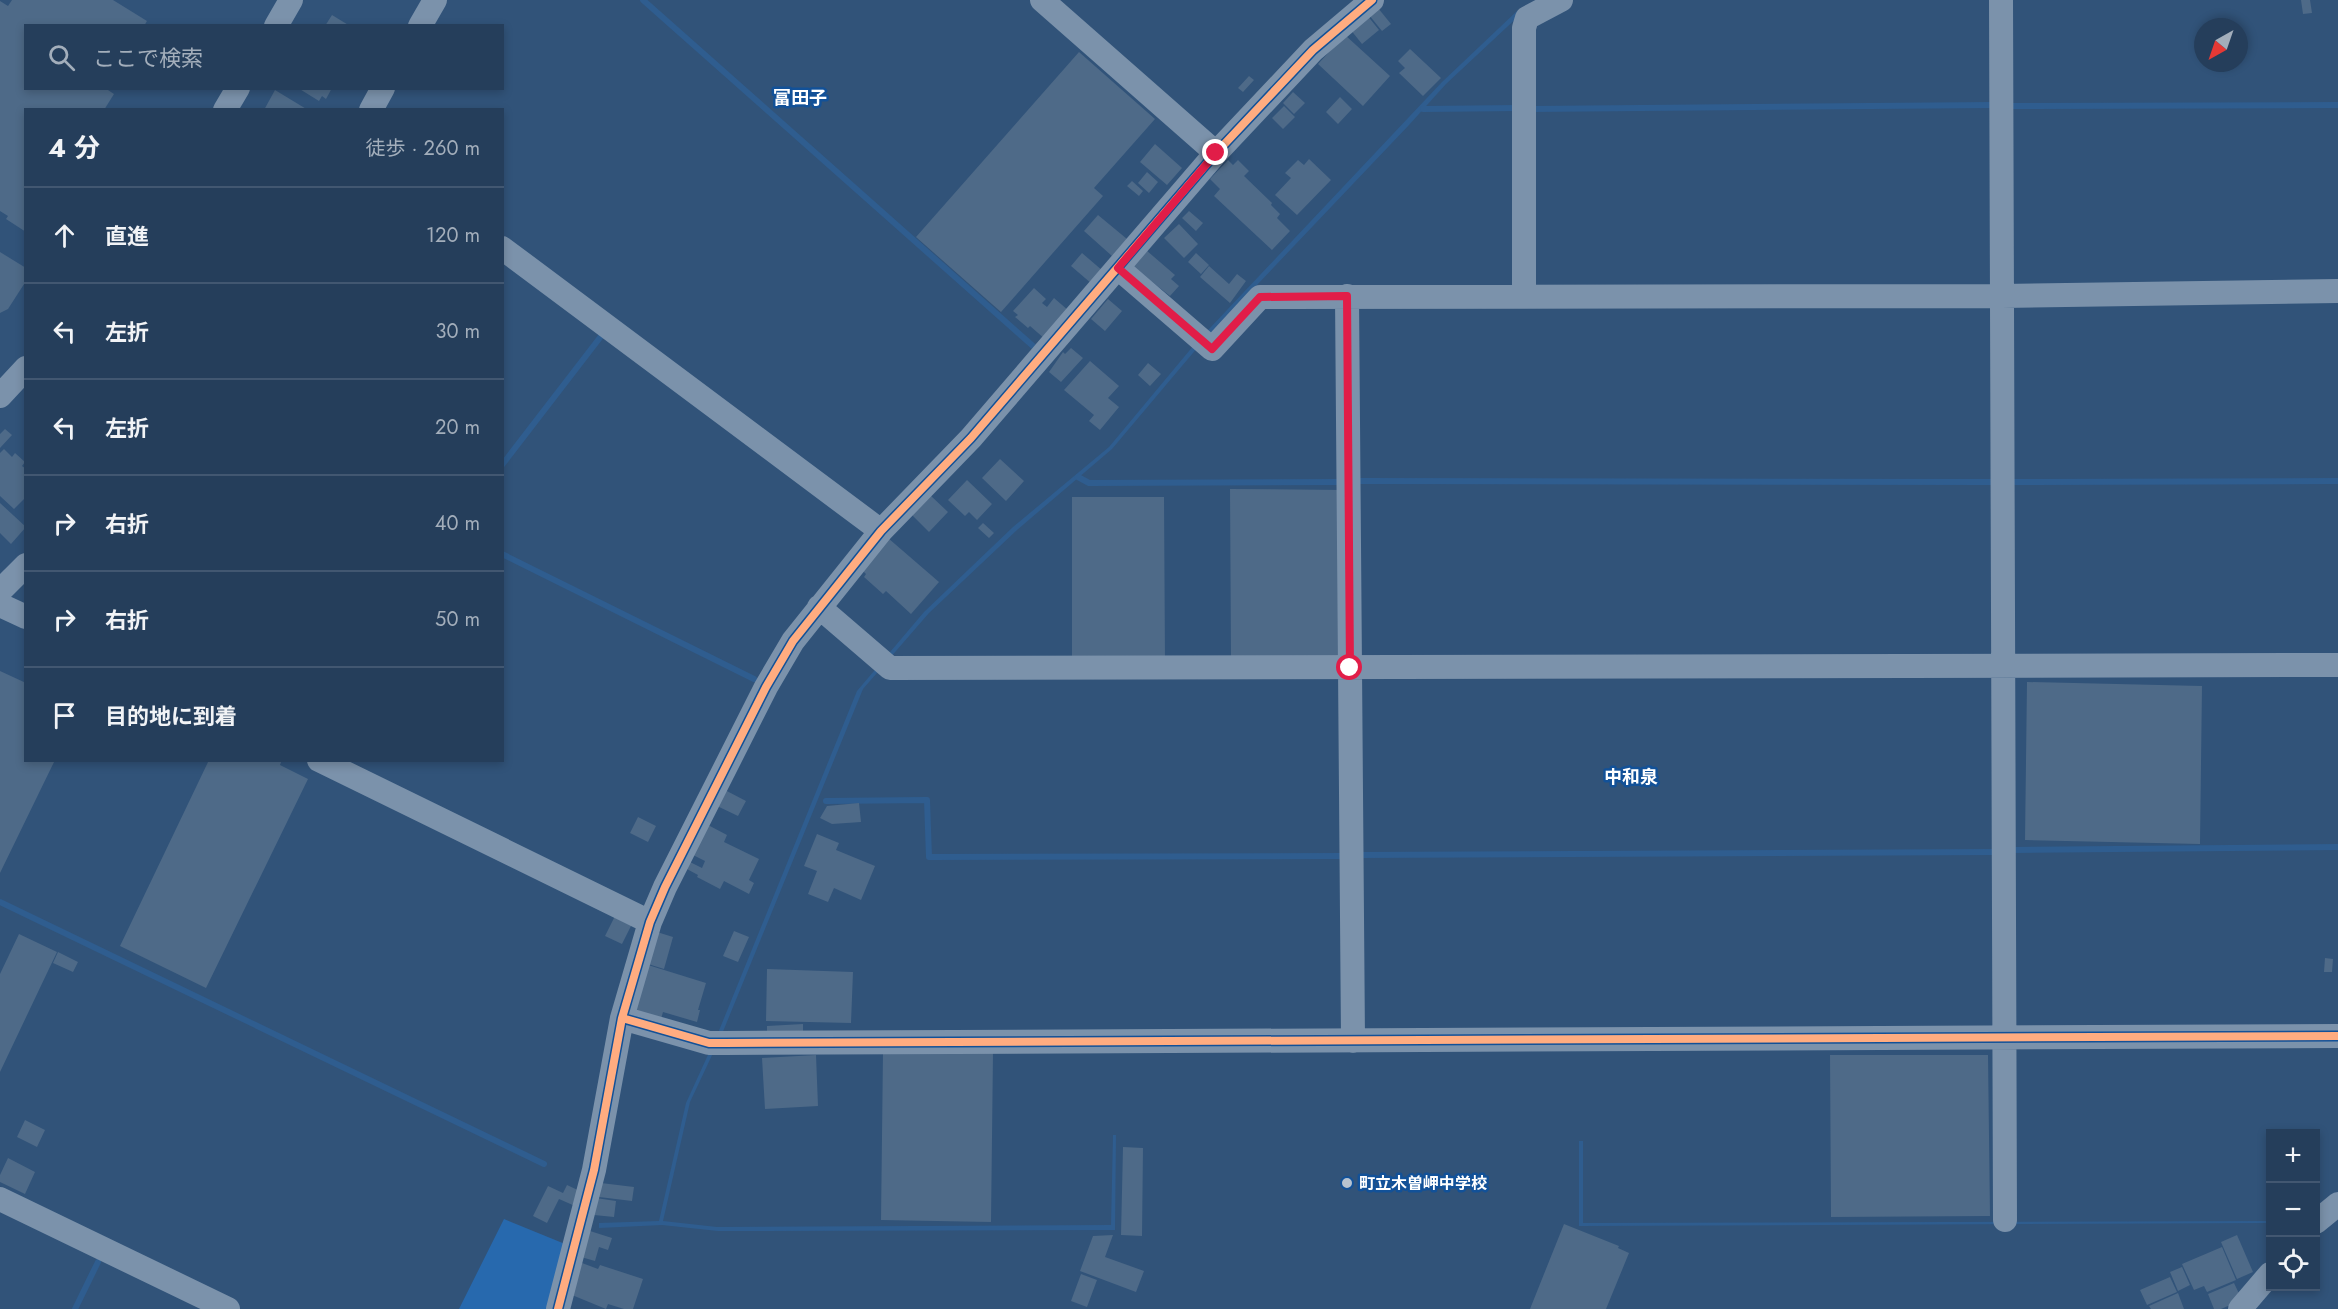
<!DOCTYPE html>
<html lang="ja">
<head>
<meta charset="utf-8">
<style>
  :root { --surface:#253e5b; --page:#314964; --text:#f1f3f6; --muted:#a3aebb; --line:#425771 }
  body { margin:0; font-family:Jost,"Noto Sans JP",sans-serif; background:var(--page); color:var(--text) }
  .controls { position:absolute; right:18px; bottom:18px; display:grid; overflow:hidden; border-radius:0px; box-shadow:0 3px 9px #0003 }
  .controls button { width:54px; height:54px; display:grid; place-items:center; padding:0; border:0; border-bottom:2px solid var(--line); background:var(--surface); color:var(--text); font:30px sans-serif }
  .compass { position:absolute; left:2194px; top:18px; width:54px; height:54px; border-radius:50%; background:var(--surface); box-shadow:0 3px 9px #0003; rotate:220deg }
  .stop { position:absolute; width:18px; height:18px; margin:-14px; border:4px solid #e11d48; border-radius:50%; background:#fff }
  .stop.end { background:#e11d48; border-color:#fff; box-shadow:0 2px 6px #0008 }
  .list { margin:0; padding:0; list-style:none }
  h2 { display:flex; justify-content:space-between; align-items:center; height:78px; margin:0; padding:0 24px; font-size:26px }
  h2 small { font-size:20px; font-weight:400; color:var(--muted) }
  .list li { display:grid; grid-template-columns:39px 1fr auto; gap:18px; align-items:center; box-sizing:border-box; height:96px; padding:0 24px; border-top:2px solid var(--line) }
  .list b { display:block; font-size:22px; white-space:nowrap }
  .list em { font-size:20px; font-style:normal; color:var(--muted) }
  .icon { flex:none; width:33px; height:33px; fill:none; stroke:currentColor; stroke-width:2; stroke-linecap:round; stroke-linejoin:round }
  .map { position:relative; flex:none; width:2338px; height:1309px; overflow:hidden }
  .search { position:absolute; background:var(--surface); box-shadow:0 3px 9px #0003; left:24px; top:24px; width:480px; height:66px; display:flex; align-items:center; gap:15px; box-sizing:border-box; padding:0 21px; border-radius:0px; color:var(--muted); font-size:22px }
  .panel { position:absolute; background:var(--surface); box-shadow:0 3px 9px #0003; left:24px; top:108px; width:480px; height:654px; border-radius:0px }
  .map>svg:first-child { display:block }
</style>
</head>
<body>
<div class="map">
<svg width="2338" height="1309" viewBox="0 0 2338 1309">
  <rect width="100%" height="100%" fill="#315379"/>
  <path fill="#2769ae" d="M504 1219 565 1244 550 1309H459Z"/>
  <path fill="#2f5d8f" d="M1536 0 1446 84 1409 125 1198 347 1112 449 1017 530 929 613 863 689 722 1034 690 1102 663 1221 717 1227 1111 1225 1113 1135H1116L1115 1230 718 1231 662 1225 599 1228V1223L659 1221 686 1103 718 1033 857 691 924 612 1013 527 1109 447 1194 345 1442 82 1517 11Z
    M1579 1141H1583V1223L2270 1221V1223L1579 1226Z"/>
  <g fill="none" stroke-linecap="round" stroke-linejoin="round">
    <path stroke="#2f5d8f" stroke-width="6" d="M643 0 1033 346
      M2009 106 2338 105
      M1423 109 1519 108
      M1530 109 1993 105
      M502 465 602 335
      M1078 477 1089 483 1342 482
      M1356 481 1998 482
      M2012 482 2338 481
      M502 554 754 679
      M826 801 927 800 929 857 1344 856
      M2013 850 2338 847
      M1359 855 1999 852
      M0 902 544 1164
      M75 1309 98 1262"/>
  </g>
  <path fill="#4e6a88" d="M12 0H113L147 21 144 26H26V88H105L114 94 104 110H26V232L6 219 8 216 0 211V1L8 6Z
    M2301 0H2310L2312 13 2303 14Z
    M1378 8 1391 24 1382 31 1369 15Z
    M332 15 350 26H325Z
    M1367 15 1379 30 1362 44 1350 29Z
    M1345 35 1390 76 1363 106 1318 64Z
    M1410 49 1441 78 1423 96 1399 73 1405 68 1398 61Z
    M1079 52 1155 119 1094 188 1103 196 1001 312 916 237Z
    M1249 76 1254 80 1243 92 1238 88Z
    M298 88H332L326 99 322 96 319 101Z
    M275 90 308 110H264Z
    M1293 92 1305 103 1294 114 1283 103Z
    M1340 97 1352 109 1338 124 1326 112Z
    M1284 106 1295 117 1283 129 1272 118Z
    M1155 144 1182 168 1167 185 1140 162Z
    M1309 159 1331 180 1297 215 1275 195 1291 178 1285 173 1298 160 1304 165Z
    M1228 160 1233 165 1238 160 1249 171 1244 176 1272 203 1271 205 1280 214 1277 218 1290 231 1272 250 1214 196 1220 189 1210 179Z
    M1147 172 1158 182 1149 193 1138 183Z
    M1132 181 1143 191 1139 196 1127 186Z
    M1189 211 1203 223 1196 231 1182 218Z
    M1098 215 1127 239 1112 256 1084 231Z
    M1179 224 1198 244 1184 258 1164 238Z
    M1146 250 1175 275 1171 279 1179 286 1170 296 1132 266Z
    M0 252 26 268V281L8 309 0 313Z
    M1082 253 1103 271 1092 284 1071 266Z
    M1196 253 1209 265 1201 274 1188 262Z
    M1209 266 1229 284 1237 274 1246 281 1230 303 1200 277Z
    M1034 288 1046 299 1042 303 1047 307 1054 298 1069 311 1045 339 1030 326 1028 328 1015 317 1018 315 1013 311Z
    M1108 299 1122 311 1105 331 1091 319Z
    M1071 348 1083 358 1061 382 1049 372 1063 352 1065 354Z
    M1090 361 1119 386 1108 398 1119 407 1100 430 1089 421 1094 415 1064 390Z
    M1148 363 1161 374 1150 386 1138 375Z
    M5 429 12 435 0 448V434Z
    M4 449 12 457 15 453 25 462 22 466 26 469V497L14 509 0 496V453Z
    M1000 459 1024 481 1006 501 982 478Z
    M967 480 992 504 977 520 969 512 965 516 948 500Z
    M1230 489 1344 490V661H1231Z
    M930 495 948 512 929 532 911 514Z
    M1072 497H1164L1165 660H1072Z
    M0 503 26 527 11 544 0 533Z
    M983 523 994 533 989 538 978 528Z
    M888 538 939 582 911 614 886 591 883 594 864 577 866 574 861 569Z
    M0 671 26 683V760H55L0 873Z
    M2027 682 2202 686 2200 844 2025 840Z
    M209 760H282L280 765 308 779 206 988 120 946Z
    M723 789 746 801 738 816 715 805Z
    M859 803 861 822 832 824 820 818 827 806Z
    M638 817 656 826 648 842 630 833Z
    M708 825 727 835 724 842 759 859 749 880 754 883 749 894 724 881 720 889 697 877 698 875 685 868 688 861 702 868 705 861 693 855Z
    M817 834 839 843 836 850 875 866 861 900 834 888 828 902 808 894 817 871 804 866Z
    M615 916 632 924 622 944 605 936Z
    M734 931 749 937 738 962 723 956Z
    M657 932 673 937 664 969 648 964Z
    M19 934 57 952 0 1072V974Z
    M58 952 78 962 73 972 53 963Z
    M2325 958 2333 959 2332 972H2324Z
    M648 965 706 983 698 1010H700L697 1022 663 1012 661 1019 634 1011Z
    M767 969 853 972 851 1023 766 1021Z
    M803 1024V1032L767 1034V1026Z
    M883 1051 993 1053 991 1222 881 1220Z
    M816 1055 818 1106 765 1109 762 1058Z
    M1830 1055H1988L1990 1216 1831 1217Z
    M25 1120 45 1130 37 1147 17 1137Z
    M1123 1147 1143 1148 1142 1236 1121 1235Z
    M8 1158 35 1172 25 1194 0 1182V1175Z
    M601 1183 634 1187 632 1201 599 1197Z
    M567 1185 582 1192 575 1206 559 1199 547 1223 533 1216 548 1186 563 1193Z
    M596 1198 616 1201 614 1217 594 1215Z
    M1564 1224 1619 1246 1618 1248 1629 1253 1606 1309H1530Z
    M590 1231 612 1238 608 1250 599 1247 595 1261 581 1257Z
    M1113 1235 1105 1257 1144 1271 1136 1292 1080 1271 1093 1236Z
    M2237 1235 2253 1272 2237 1279 2221 1242Z
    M2222 1247 2236 1280 2207 1292 2204 1286 2194 1290 2182 1264Z
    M582 1263 598 1269 600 1265 643 1279 633 1309H624L608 1304 606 1309 572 1295Z
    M2182 1267 2190 1285 2178 1291 2170 1272Z
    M1081 1274 1097 1280 1087 1307 1071 1301Z
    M2170 1277 2177 1292 2147 1305 2140 1290Z
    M2234 1283 2242 1300 2221 1309H2214L2208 1294Z
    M2178 1293 2184 1309H2151L2149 1306Z"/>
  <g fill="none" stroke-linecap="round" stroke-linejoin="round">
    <path stroke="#7b92ab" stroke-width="24" d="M1042 0 1216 153
      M2001 0 2005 1220
      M276 26 291 0
      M420 26 435 0
      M225 110 238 88
      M371 110 383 88
      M502 248 881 531
      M1118 268 1212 349 1260 297 2002 296 2338 291
      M1347 296 1353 1041
      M1524 296V28L1527 18 1561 0
      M0 396 26 368
      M0 591 26 565
      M0 605 26 617
      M819 607 890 668 2338 665
      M319 760 650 922
      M622 1018 709 1043H724L2338 1036
      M0 1199 228 1309
      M2316 1222 2338 1204
      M558 1309 594 1170 622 1018 650 922 665 887 766 687 793 641 881 531 971 438 1216 153 1313 50 1372 0
      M2240 1309 2270 1274"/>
    <g stroke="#125198" stroke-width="11">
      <path id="cycleway" d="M622 1018 709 1043H724L2338 1036
        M558 1309 594 1170 622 1018 650 922 665 887 766 687 793 641 881 531 971 438 1216 153 1313 50 1372 0"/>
    </g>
    <use href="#cycleway" stroke="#ffac80" stroke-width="8"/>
  </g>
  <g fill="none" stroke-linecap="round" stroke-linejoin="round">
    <path stroke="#e11d48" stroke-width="8" d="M1216 153 1118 268 1212 349 1260 297 1347 296 1350 668"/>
  </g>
  <circle fill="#b7c3d0" stroke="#125198" stroke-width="2" cx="1347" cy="1183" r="6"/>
  <g text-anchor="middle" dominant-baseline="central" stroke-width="5" stroke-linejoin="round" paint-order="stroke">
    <g font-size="16" font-weight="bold" fill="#fff" stroke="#125198" text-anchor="start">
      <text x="1359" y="1183">町立木曽岬中学校</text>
    </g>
    <g font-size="18" font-weight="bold" fill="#fff" stroke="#125198">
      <text x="800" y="98">富田子</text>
      <text x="1631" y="777">中和泉</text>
    </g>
  </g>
</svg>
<div class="controls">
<button>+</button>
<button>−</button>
<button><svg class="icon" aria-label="locate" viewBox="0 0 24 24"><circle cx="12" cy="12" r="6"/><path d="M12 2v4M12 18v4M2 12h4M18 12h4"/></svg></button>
</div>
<svg class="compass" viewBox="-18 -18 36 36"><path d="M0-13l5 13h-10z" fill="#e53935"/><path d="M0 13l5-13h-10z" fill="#a3aebb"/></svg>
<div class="stop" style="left:1350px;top:668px"></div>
<div class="stop end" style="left:1216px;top:153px"></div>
<div class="search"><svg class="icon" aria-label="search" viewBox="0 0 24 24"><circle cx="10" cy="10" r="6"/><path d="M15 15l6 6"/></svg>ここで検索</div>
<section class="panel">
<h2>4 分<small>徒歩 · 260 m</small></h2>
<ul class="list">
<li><svg class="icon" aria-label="ahead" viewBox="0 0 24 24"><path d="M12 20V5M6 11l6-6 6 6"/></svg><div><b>直進</b></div><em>120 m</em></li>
<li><svg class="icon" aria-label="left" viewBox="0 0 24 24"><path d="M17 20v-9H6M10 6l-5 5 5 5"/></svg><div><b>左折</b></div><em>30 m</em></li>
<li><svg class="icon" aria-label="left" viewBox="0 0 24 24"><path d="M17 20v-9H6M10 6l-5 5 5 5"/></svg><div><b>左折</b></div><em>20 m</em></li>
<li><svg class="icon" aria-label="right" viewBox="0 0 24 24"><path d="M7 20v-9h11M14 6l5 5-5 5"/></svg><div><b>右折</b></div><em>40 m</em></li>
<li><svg class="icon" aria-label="right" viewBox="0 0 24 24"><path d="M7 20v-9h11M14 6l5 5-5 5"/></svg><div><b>右折</b></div><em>50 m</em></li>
<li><svg class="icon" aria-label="arrive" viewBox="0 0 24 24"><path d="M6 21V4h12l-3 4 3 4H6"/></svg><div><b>目的地に到着</b></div></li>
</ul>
</section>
</div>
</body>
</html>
